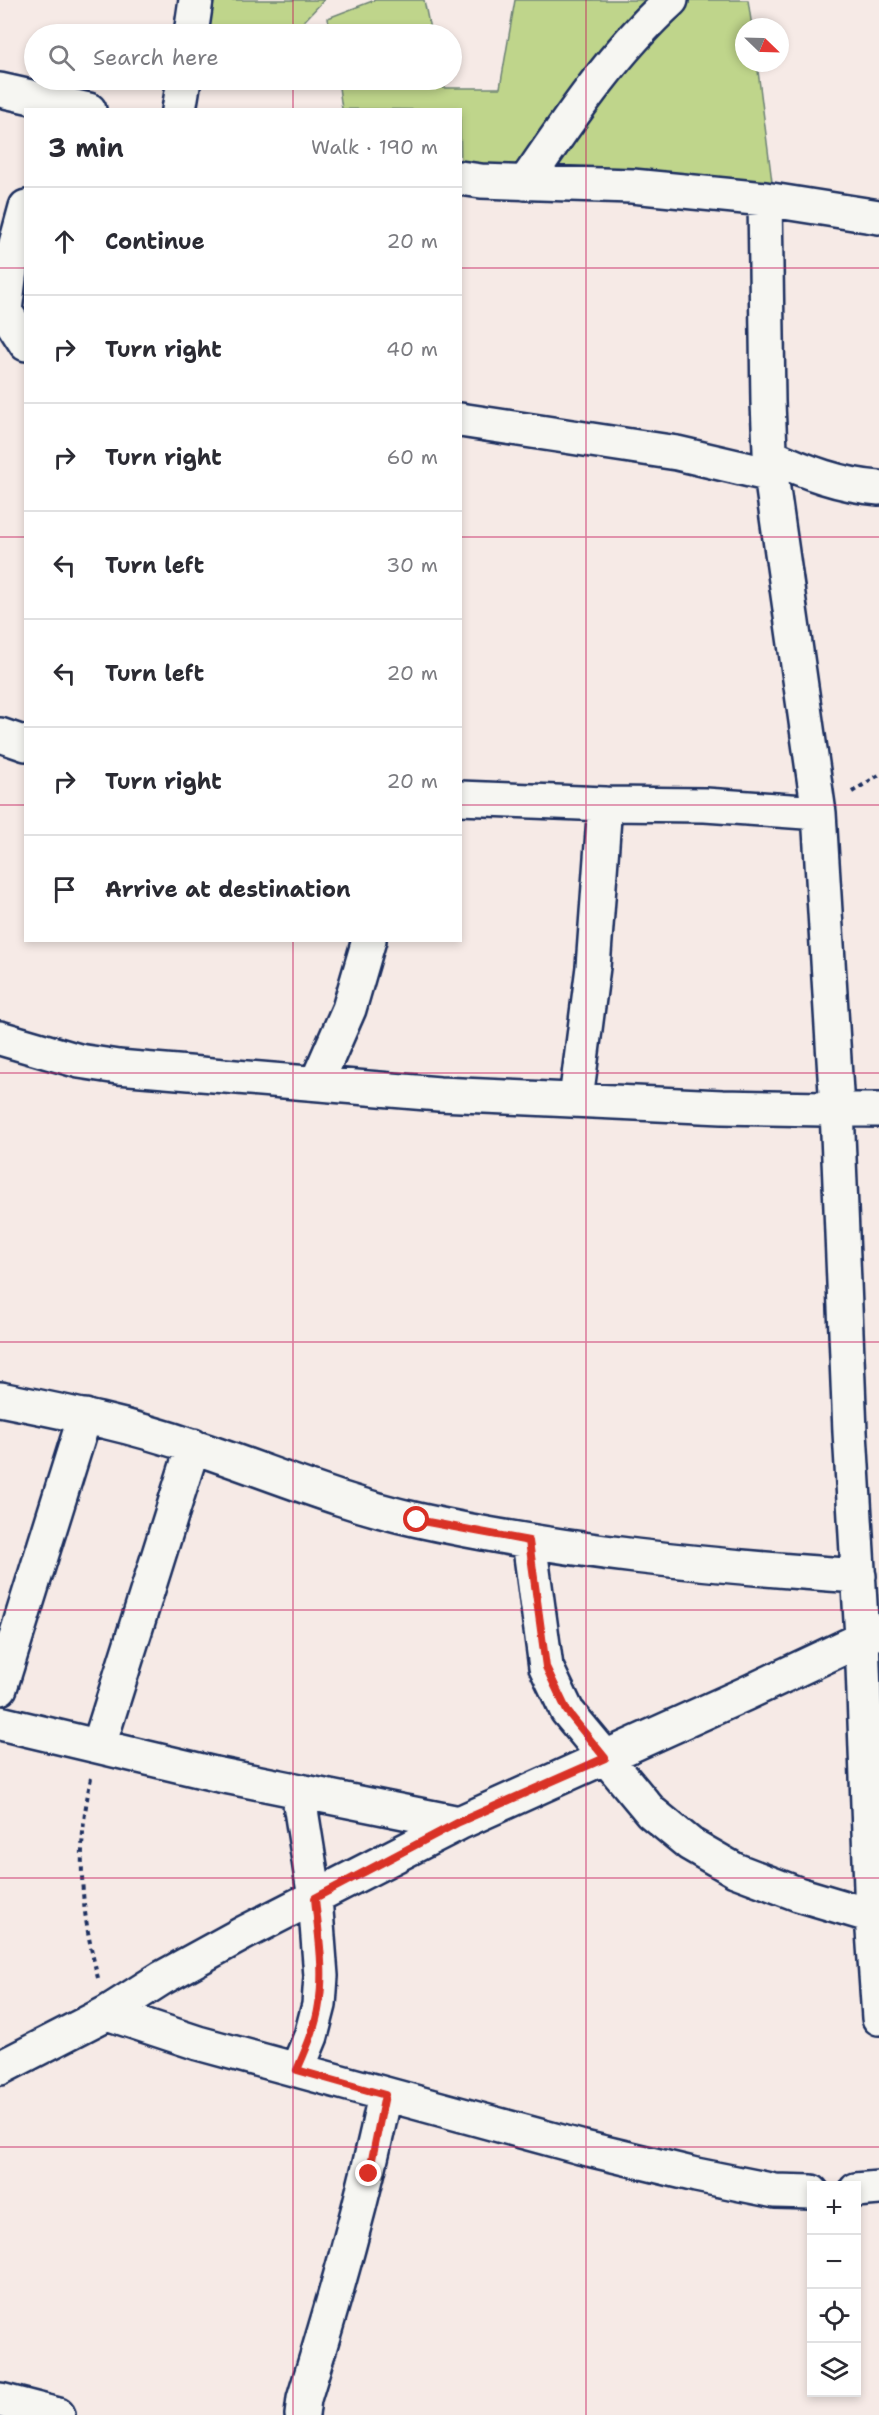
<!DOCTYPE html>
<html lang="en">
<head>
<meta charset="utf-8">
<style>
  :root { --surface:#fff; --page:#f7f7f7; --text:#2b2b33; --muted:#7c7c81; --line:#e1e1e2 }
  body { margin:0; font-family:"Shantell Sans",sans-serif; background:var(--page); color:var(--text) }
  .controls { position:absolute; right:18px; bottom:18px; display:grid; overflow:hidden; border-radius:0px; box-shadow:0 3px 9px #0003 }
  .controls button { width:54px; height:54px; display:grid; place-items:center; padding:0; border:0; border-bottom:2px solid var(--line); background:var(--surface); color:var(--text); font:30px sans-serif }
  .compass { position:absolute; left:735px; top:18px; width:54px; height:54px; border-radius:50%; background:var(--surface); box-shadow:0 3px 9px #0003; rotate:113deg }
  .stop { position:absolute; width:18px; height:18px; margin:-14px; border:4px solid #d93025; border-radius:50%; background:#fff }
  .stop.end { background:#d93025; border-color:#fff; box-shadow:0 2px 6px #0008 }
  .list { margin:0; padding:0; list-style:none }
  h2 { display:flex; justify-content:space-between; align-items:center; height:78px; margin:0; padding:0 24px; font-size:26px }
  h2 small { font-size:20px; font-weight:400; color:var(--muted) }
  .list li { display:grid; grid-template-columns:39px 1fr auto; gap:18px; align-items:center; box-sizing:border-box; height:108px; padding:0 24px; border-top:2px solid var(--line) }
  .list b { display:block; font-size:22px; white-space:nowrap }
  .list em { font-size:20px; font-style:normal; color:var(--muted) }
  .icon { flex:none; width:33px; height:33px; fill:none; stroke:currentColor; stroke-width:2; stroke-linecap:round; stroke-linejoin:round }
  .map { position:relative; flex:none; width:879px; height:2415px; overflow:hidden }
  .search { position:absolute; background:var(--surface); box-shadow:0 3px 9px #0003; left:24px; top:24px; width:438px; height:66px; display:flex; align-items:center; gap:15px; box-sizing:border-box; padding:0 21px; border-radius:33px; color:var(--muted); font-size:22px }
  .panel { position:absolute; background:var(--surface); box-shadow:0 3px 9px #0003; left:24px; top:108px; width:438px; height:834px; border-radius:0px }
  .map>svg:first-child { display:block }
</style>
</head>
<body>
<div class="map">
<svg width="879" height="2415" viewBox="0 0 879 2415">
  <rect width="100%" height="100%" fill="#f6eae6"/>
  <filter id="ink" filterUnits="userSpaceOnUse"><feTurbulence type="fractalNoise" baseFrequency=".0167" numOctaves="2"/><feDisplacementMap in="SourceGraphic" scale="12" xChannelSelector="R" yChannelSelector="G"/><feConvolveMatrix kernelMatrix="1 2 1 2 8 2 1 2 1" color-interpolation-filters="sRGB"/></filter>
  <g filter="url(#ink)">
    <path fill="#bfd58b" stroke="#6d8274" stroke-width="1.5" d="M207 0H324L292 34H216L201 31Z
      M375 0H424L431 34H330L328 18Z
      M515 0H748L752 27H744V63H757L772 182H652L461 175 460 110 342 109 338 80H441L443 88H500Z"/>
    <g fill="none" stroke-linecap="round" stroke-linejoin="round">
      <g stroke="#1b2f5e" stroke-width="38">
        <path id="minor" d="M191 34 196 0
          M0 90 89 110
          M179 110 184 80
          M460 178 481 181 632 186 765 199 879 217
          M525 183C569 119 613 53 671 0
          M765 199 768 402 771 475
          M5 311 26 344
          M0 314 5 311 11 262 26 207
          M460 420 677 453 771 475 819 813 837 1109 850 1432 862 1638 872 1916 879 2018
          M771 456C806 472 840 485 879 488
          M0 735 26 744
          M460 798 605 804 705 805 819 813
          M0 1038 79 1061 118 1067 439 1094 722 1107 879 1110
          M317 1082 349 1009 369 940
          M576 1099 593 967 605 804
          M0 1399C65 1412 131 1425 194 1447 269 1472 341 1503 418 1520 563 1552 711 1566 859 1576
          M529 1541 546 1667 567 1711 651 1812 690 1844 735 1870 798 1894 872 1916
          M0 1688 85 1416
          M0 1723 215 1774 459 1823
          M99 1745 193 1446
          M107 2013 198 2043 580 2147 696 2175 775 2191 812 2192
          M0 2068 107 2013 162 1978 244 1933 459 1823 745 1694 879 1631
          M297 2070 311 2036 319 2005 321 1976 315 1898 298 1791
          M856 2190 879 2188
          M0 2400 58 2415
          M302 2415 304 2399C335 2298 364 2198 385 2095"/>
      </g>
      <path stroke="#1b2f5e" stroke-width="4" stroke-dasharray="4.5 4.5" stroke-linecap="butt" d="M852 792 879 775
        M91 1778C76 1849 80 1908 98 1978"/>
      <use href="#minor" stroke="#f6f6f2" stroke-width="33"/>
    </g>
  </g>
  <g fill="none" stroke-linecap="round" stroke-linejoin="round" filter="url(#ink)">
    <path stroke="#d93025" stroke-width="8" d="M369 2174 385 2095 297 2070C306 2049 316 2027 319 2004 325 1970 318 1933 315 1898L459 1822 605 1758 567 1711 546 1667 529 1541 417 1520"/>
  </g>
  <path fill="none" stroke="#c2185b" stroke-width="1.5" stroke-opacity="0.55" d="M293 0V34M586 0V2415M293 80V110M0 268H26M460 268H879M0 537H26M460 537H879M0 805H26M460 805H879M293 940V2415M0 1073H879M0 1342H879M0 1610H879M0 1878H879M0 2147H879"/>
</svg>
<div class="controls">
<button>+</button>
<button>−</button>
<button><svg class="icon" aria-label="locate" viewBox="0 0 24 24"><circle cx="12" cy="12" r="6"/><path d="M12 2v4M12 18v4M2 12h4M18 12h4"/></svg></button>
<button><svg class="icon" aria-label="layers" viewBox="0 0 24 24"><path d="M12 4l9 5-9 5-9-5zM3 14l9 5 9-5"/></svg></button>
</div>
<svg class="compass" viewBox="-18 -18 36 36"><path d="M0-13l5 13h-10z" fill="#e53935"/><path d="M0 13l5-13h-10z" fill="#7c7c81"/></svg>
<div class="stop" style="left:417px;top:1520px"></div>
<div class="stop end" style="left:369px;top:2174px"></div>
<div class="search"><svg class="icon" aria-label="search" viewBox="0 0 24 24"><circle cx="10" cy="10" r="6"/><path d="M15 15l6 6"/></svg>Search here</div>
<section class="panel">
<h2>3 min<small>Walk · 190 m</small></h2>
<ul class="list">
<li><svg class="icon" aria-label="ahead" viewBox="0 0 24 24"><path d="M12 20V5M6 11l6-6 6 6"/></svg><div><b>Continue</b></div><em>20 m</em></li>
<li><svg class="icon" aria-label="right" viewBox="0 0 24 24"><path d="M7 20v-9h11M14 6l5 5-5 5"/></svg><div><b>Turn right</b></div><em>40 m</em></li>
<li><svg class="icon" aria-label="right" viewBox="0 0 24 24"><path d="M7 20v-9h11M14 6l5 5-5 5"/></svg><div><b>Turn right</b></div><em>60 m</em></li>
<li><svg class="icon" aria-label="left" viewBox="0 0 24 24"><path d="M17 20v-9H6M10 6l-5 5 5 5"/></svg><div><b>Turn left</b></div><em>30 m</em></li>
<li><svg class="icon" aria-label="left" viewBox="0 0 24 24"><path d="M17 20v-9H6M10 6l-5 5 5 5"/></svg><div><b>Turn left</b></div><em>20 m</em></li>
<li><svg class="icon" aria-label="right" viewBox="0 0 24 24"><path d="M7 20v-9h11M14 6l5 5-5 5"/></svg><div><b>Turn right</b></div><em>20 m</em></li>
<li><svg class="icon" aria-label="arrive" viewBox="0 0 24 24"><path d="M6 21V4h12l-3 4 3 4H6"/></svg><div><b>Arrive at destination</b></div></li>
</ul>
</section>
</div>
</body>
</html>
